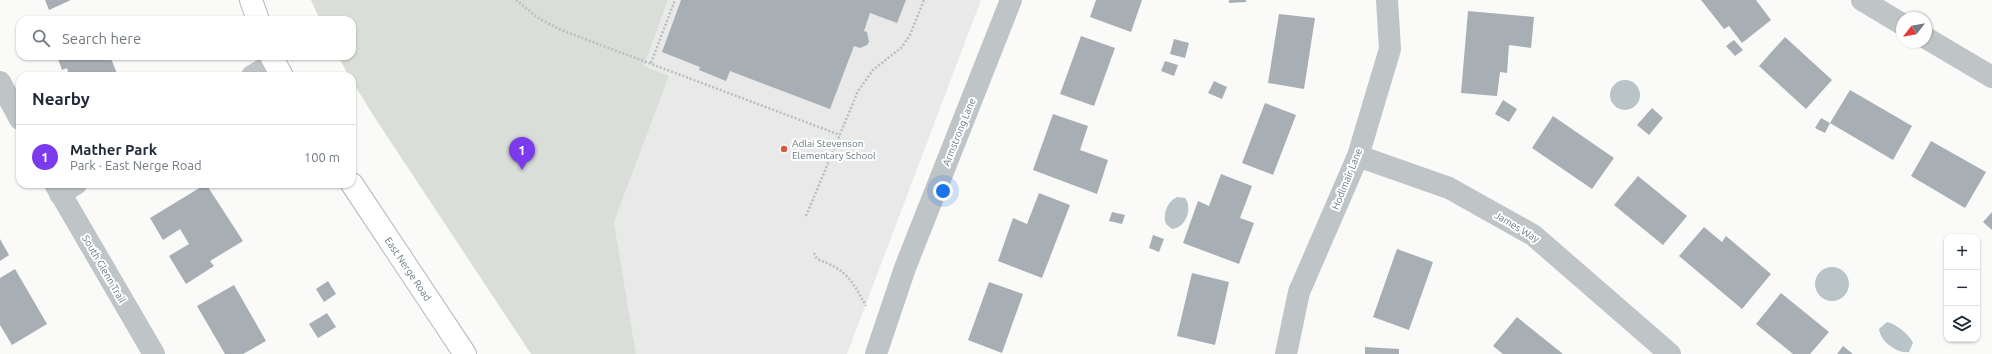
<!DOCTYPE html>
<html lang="en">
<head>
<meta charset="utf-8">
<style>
  :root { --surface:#fff; --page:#f6f6f7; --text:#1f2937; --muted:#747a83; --line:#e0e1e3; --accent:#7c3aed }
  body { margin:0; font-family:Ubuntu,sans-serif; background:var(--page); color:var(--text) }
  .controls { position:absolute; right:12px; bottom:12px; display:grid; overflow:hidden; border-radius:8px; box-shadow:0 1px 3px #0004 }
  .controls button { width:36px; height:36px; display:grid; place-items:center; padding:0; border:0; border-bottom:1px solid var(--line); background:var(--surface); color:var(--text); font:20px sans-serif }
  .compass { position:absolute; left:1896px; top:12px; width:36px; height:36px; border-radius:50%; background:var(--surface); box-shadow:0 1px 3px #0004; rotate:239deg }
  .you { position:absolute; left:943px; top:191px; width:14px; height:14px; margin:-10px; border:3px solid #fff; border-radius:50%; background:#1a73e8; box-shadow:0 0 0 6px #1a73e833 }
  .badge { display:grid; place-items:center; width:26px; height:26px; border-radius:50%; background:var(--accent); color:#fff; font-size:13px; font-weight:700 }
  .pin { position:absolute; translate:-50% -33px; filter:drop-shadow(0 1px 2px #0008) }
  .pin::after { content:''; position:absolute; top:21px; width:14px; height:12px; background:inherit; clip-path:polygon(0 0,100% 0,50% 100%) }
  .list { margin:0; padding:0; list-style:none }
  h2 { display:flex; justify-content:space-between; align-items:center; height:52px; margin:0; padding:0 16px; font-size:17px }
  h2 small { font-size:13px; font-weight:400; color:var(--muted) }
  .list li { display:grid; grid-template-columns:26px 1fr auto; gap:12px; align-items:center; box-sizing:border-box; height:64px; padding:0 16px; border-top:1px solid var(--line) }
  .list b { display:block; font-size:15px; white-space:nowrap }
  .list p { margin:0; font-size:13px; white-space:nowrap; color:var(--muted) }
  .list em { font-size:13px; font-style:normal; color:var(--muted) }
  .icon { flex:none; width:22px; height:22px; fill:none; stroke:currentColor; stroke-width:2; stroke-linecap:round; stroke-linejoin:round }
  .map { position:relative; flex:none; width:1992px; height:354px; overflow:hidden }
  .search { position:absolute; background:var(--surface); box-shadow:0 1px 3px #0004; left:16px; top:16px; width:340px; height:44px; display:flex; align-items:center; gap:10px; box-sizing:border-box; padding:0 14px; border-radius:12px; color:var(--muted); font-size:15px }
  .panel { position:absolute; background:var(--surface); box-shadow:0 1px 3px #0004; left:16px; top:72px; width:340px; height:116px; border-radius:12px }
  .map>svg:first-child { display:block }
</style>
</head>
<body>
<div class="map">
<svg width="1992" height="354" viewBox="0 0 1992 354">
  <rect width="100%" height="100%" fill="#fafaf8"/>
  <path fill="#e8e9e8" d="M668 0H981L847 354H636L614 222 669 76 644 66Z"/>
  <path fill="#daded8" d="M311 0H668L644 66 669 76 614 222 636 354H531L375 118 352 81V76H349L338 56H352V20H320Z"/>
  <path fill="#b9c4c8" d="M1610 95a15 15 0 1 1 30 0a15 15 0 1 1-30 0Z
    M1177 197 1185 198C1193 208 1186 228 1172 229L1166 224C1162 214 1168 201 1177 197Z
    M1815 284a17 17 0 1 1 34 0a17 17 0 1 1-34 0Z
    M1887 322C1896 324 1909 334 1913 343L1909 352C1897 354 1880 341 1879 329Z"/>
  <path fill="#a7afb4" d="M45 0H71L49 10Z
    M681 0H906L897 23 870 13 864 31 867 32 869 42 867 45 860 48 854 46 830 109 730 71 726 81 699 70 700 67 662 52Z
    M1096 0H1142L1131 32 1090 17Z
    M1229 0H1246V2L1229 3Z
    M1701 0H1756L1771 20 1742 43 1729 26 1724 29Z
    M1468 11 1534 17 1531 48 1509 45 1507 73 1500 72 1497 96 1461 93Z
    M1279 14 1315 18 1304 89 1268 83Z
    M1081 36 1115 48 1094 106 1060 94Z
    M1785 37 1832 80 1806 109 1759 66Z
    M1174 39 1189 43 1185 58 1170 54Z
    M1734 40 1743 50 1735 56 1726 46Z
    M57 56H110L118 76H69L67 68 62 70Z
    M1165 61 1178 65 1174 76 1161 71Z
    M1214 81 1227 87 1222 99 1208 93Z
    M1850 90 1912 126 1893 160 1830 123Z
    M1503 100 1517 109 1509 122 1495 114Z
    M1265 103 1296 115 1273 175 1242 163Z
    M1652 108 1663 118 1649 135 1637 125Z
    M1053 114 1088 126 1080 150 1108 160 1097 194 1033 170Z
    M1553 116 1614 158 1592 189 1532 148Z
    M1821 118 1830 123 1825 133 1815 128Z
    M1931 141 1986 172 1965 208 1911 176Z
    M1221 174 1252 186 1240 218 1254 223 1239 264 1183 243 1198 201 1209 206Z
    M1638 176 1687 216 1663 245 1614 205Z
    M206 184 243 241 210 261 214 266 186 284 169 256 189 244 180 229 163 240 150 218Z
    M1039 193 1070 205 1042 278 998 261 1013 218 1027 224Z
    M1112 212 1125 215 1122 224 1109 221Z
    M1992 212V230L1983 222Z
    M1704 227 1722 242 1726 236 1771 274 1742 309 1679 256Z
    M1153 235 1164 239 1159 252 1149 248Z
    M0 239 9 255 0 261Z
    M1397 249 1433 262 1409 330 1373 317Z
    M15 269 47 324 12 345 0 325V278Z
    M1192 273 1229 282 1215 345 1177 336Z
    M328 281 336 294 324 302 316 289Z
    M989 282 1023 294 1002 353 968 340Z
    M234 285 266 341 243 354H225L197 306Z
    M1781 293 1829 332 1810 354H1793L1756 324Z
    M327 313 336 327 318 338 309 324Z
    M1517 317 1563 354H1503L1493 346Z
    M1843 346 1853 354H1837Z
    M1365 347 1399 349V354H1365Z"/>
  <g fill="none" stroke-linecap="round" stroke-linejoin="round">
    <g stroke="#b2b8bc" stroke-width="24">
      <path id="secondary" d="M251 0 258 20
        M271 56 282 76
        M352 184 465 354"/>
    </g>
    <path stroke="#babec0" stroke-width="2.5" stroke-dasharray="2 2" stroke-linecap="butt" d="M516 0 538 18 561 30 840 135
      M651 63 675 0
      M806 216 858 91 873 70 902 47 910 35 924 0
      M814 253 817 259C847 270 851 279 866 306"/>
    <path stroke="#bfc4c7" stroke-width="22" d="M1862 0 1902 24
      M1926 38 1992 77
      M252 76 274 63
      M0 82 20 119
      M1358 156 1449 188 1533 235 1670 354
      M55 184 154 354
      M60 194 76 184
      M876 354 905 268 1011 0
      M1286 354 1299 292 1358 156 1390 49 1387 0"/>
    <use href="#secondary" stroke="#fff" stroke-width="22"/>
  </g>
  <circle fill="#d5583d" stroke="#fff" stroke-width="1.5" cx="784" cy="149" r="4"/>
  <g text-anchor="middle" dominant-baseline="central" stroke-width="4" stroke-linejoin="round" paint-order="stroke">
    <g font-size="10" fill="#677780" stroke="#fff">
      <text transform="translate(959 132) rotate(-68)">Armstrong Lane</text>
      <text transform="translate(1347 179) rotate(-68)">Hodlmair Lane</text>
      <text transform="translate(1517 227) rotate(31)">James Way</text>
      <text transform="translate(104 269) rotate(60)">South Glenn Trail</text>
      <text transform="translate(408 269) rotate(56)">East Nerge Road</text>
    </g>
    <g font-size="10" fill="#677780" stroke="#fff" text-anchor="start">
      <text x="792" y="143">Adlai Stevenson<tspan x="792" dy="12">Elementary School</tspan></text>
    </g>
  </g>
</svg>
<div class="controls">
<button>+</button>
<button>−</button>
<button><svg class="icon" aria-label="layers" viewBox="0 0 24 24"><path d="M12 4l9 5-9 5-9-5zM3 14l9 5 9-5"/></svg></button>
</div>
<svg class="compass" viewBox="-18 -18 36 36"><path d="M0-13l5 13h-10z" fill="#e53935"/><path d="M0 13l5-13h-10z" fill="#747a83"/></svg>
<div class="you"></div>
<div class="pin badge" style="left:522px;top:170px">1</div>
<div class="search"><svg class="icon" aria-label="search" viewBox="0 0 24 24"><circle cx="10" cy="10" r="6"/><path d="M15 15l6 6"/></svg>Search here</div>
<section class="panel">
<h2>Nearby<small></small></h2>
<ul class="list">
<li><span class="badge">1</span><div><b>Mather Park</b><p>Park · East Nerge Road</p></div><em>100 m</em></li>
</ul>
</section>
</div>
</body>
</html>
